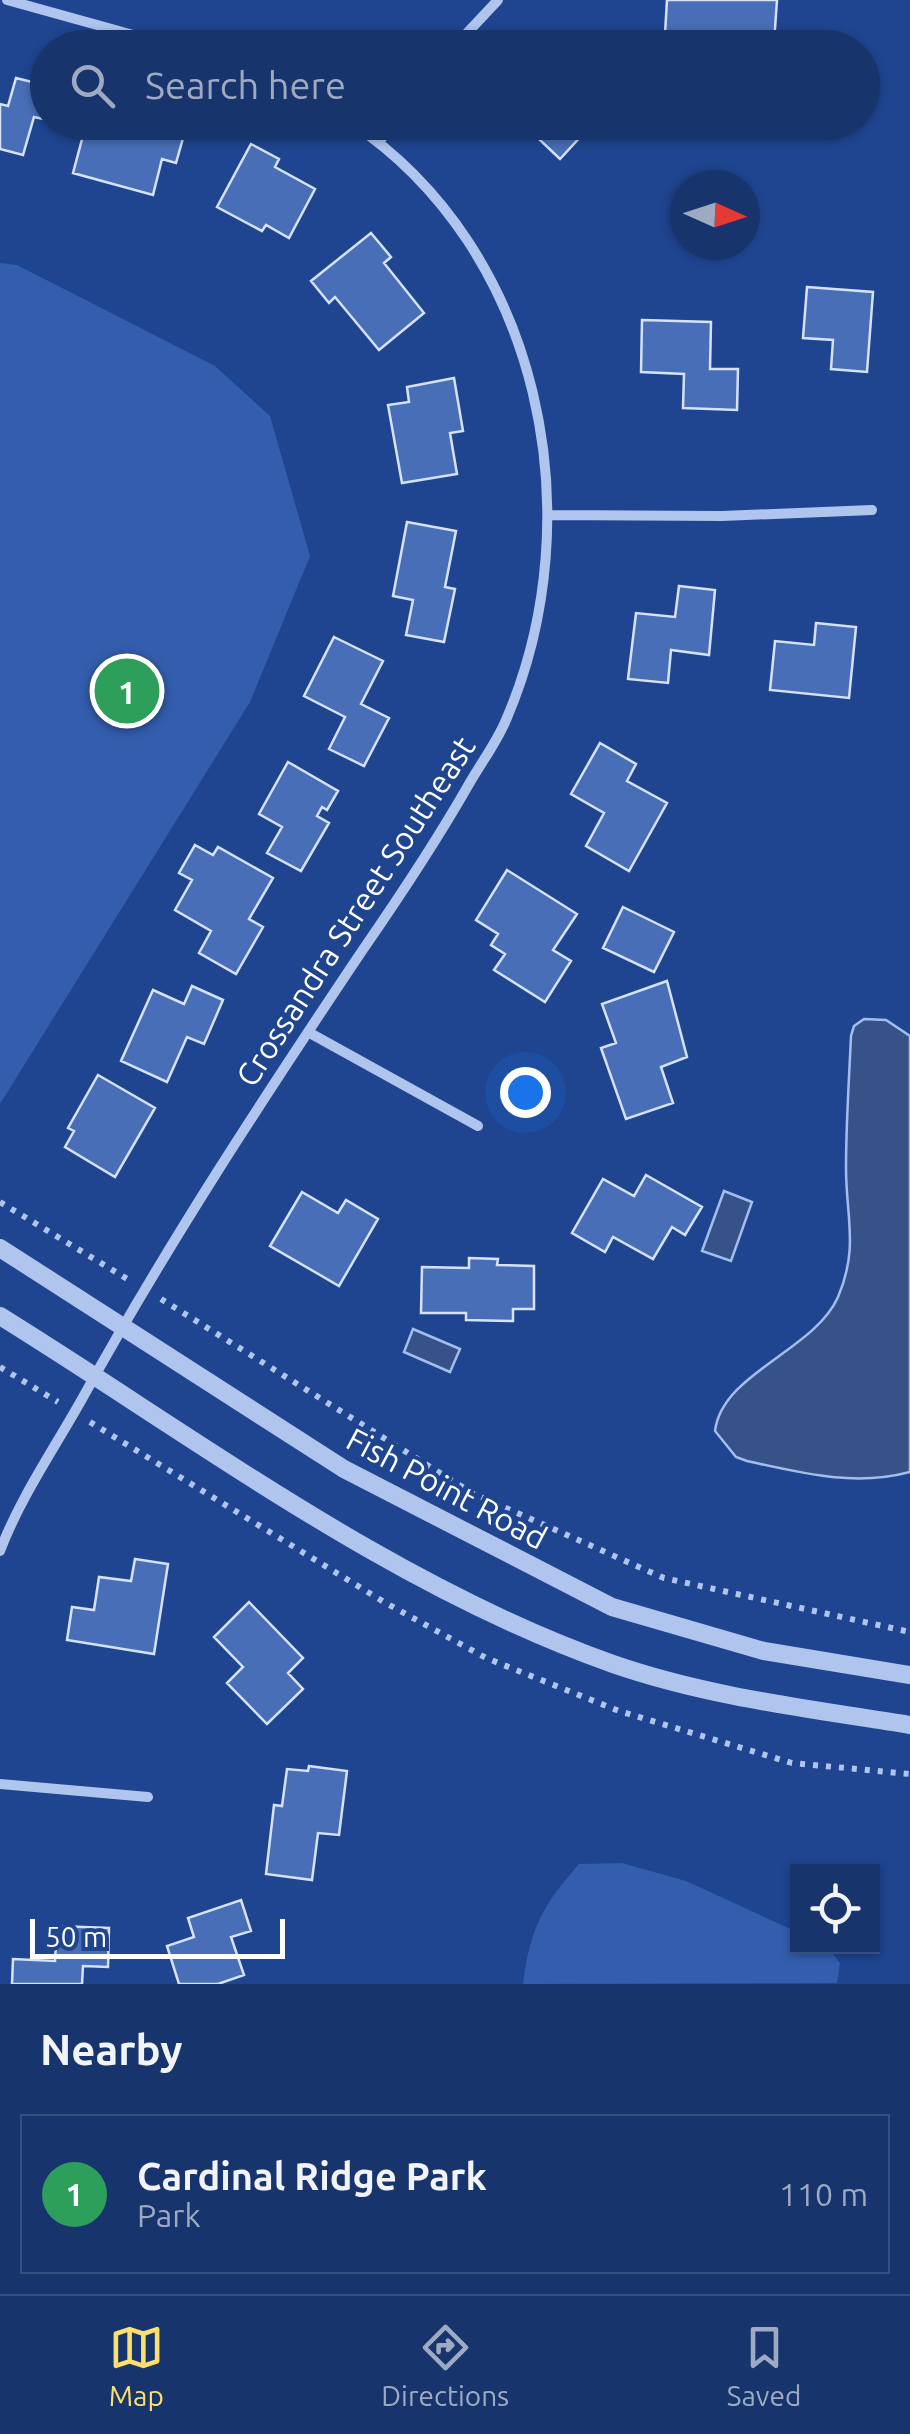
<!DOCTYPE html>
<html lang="en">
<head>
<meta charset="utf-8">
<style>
  :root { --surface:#17346c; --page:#203c72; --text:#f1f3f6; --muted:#9eaac2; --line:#364f7f; --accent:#fbe06f }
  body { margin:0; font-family:Ubuntu,sans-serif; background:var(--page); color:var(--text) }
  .controls { position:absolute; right:30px; bottom:30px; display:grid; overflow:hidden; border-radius:0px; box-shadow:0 2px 8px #0004 }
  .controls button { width:90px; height:90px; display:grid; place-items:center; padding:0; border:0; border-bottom:2px solid var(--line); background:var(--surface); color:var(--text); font:50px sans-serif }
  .compass { position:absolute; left:670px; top:170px; width:90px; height:90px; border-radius:50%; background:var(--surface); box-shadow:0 2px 8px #0004; rotate:93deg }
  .scale { position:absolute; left:30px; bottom:25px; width:255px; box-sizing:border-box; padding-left:10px; border:5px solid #fff; border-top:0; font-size:28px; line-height:35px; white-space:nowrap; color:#fff; -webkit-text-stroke:8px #1f4590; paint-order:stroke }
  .you { position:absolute; left:525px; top:1092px; width:35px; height:35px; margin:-25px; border:8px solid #fff; border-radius:50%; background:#1a73e8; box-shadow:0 0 0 15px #1a73e833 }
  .badge { display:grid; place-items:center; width:65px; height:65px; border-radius:50%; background:var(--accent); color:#fff; font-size:32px; font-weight:700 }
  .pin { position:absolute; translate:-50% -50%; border:5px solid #fff; box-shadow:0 2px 10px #0006 }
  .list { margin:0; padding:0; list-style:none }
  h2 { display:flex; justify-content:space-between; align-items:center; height:130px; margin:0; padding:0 40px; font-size:42px }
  h2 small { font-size:32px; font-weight:400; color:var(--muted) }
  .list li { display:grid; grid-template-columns:65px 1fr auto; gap:30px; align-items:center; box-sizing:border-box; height:160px; margin:0 20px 20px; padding:0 20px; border:2px solid var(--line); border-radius:0px }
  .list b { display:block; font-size:38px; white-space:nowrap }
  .list p { margin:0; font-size:32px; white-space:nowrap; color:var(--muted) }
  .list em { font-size:32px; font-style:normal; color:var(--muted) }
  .icon { flex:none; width:55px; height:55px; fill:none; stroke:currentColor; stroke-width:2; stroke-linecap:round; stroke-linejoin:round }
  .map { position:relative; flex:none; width:910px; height:1984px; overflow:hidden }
  .search { position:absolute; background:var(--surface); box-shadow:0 2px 8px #0004; left:30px; right:30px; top:30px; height:110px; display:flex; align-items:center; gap:25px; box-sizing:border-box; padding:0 35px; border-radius:55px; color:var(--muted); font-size:38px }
  .sheet { height:310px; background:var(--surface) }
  nav { display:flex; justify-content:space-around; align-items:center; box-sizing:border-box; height:140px; border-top:2px solid var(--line); background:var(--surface); font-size:28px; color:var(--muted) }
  nav a { display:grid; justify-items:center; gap:5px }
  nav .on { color:var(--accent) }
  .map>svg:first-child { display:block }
</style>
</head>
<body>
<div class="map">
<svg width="910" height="1984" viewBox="0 0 910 1984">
  <rect width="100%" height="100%" fill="#1f4590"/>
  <path fill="#335dad" d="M0 263 17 265 215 366 270 416 310 556 250 702 0 1104Z
    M622 1863 686 1881 797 1932 798 1946 828 1947 840 1963 837 1983 523 1984C530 1929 542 1906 579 1864Z"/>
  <path fill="#375289" stroke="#a3beee" stroke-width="2.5" d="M864 1019 886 1020 910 1036V1472C854 1487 802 1473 747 1461L736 1457 715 1431C722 1373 814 1351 838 1297 859 1248 846 1217 846 1168 846 1124 849 1080 851 1036L854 1026Z
    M724 1191 752 1202 731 1261 702 1251Z
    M413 1329 460 1349 450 1372 404 1352Z"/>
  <path fill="#486eb7" stroke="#d5e2f9" stroke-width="2.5" d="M667 0H777L774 43 665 34Z
    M16 78 48 86V120L34 117 23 155 0 149V104L8 106Z
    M113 122 127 126 128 122 187 124 176 163 162 159 153 195 73 173 85 128 109 135Z
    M521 122H594L560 159Z
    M251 144 279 159 275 167 315 189 289 238 266 225 262 231 217 207Z
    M371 233 391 257 384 263 424 313 379 350 335 297 329 303 311 281Z
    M807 287 873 292 867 372 831 369 833 340 803 338Z
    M642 320 711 322 710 369H738L737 410 683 408 684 374 641 372Z
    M454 378 463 431 450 433 457 474 402 483 388 405 409 402 407 387Z
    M407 522 456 531 445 587 455 589 444 642 406 635 413 600 393 596Z
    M679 586 715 590 709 655 671 650 668 683 628 679 636 613 675 617Z
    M816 623 856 627 849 698 770 690 775 641 814 645Z
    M334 637 383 661 361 704 389 718 364 766 329 749 345 717 304 696Z
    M600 743 636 764 627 781 667 803 629 871 586 846 604 813 571 794Z
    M288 762 338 791 327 810 322 807 317 816 329 823 301 871 267 853 282 827 259 814Z
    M195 845 213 855 218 847 273 878 249 919 263 927 236 974 199 953 211 931 175 910 192 880 179 873Z
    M507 870 577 914 553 950 571 961 545 1002 494 970 505 954 491 945 498 934 476 920Z
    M623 907 674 932 654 972 603 948Z
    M667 981 687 1057 661 1067 673 1103 626 1119 601 1048 616 1043 602 1004Z
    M192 986 223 1000 204 1044 187 1037 167 1082 121 1061 153 990 184 1004Z
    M98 1075 155 1108 115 1177 65 1147 74 1131 68 1128Z
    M646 1175 702 1207 685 1235 672 1227 653 1259 613 1237 605 1252 572 1233 603 1179 634 1196Z
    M302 1192 338 1213 346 1200 378 1219 339 1286 270 1246Z
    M469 1258 498 1259 497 1265 534 1266V1309H513V1321L466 1320V1313H421L422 1267 469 1268Z
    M135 1559 168 1564 154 1654 67 1640 72 1607 94 1610 99 1577 131 1581Z
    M249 1602 303 1658 288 1673 303 1689 267 1724 227 1683 243 1667 214 1637Z
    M309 1766 347 1771 339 1835 318 1833 312 1880 266 1874 274 1805 282 1806 287 1769 308 1771Z
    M241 1900 251 1931 231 1937 244 1975 218 1984H179L167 1946 194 1937 188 1918Z
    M57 1926 109 1928 108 1967 83 1966 82 1984H12L13 1959 55 1961Z"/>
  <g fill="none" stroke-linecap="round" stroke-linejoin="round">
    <path stroke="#afc5ed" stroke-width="6" stroke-dasharray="5 8" stroke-linecap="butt" d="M0 1202 129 1280
      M161 1299 472 1493 664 1578 910 1632
      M0 1367 58 1402
      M90 1422 384 1602 486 1658 619 1711 792 1763 910 1774"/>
    <path stroke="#afc5ed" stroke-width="10" d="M7 0 180 48
      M453 48 498 0
      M379 142 394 122
      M551 515 722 516 872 510
      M308 1032 478 1126
      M0 1551C20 1498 54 1449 82 1399 167 1245 264 1097 362 951 400 896 436 842 469 784 481 763 497 742 506 720 594 516 541 249 350 122
      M0 1784 148 1797"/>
    <path stroke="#afc5ed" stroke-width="18" d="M0 1248 344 1469 612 1607 764 1651 910 1675
      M0 1316C198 1439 392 1586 613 1664 708 1697 811 1709 910 1725"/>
  </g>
  <g text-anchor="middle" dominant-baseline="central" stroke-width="8" stroke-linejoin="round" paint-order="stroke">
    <g font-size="32" fill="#fff" stroke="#1f4590">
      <text transform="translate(355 911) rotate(-57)">Crossandra Street Southeast</text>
      <text transform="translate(447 1488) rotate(28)">Fish Point Road</text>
    </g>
  </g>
</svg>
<div class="controls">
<button><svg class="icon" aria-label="locate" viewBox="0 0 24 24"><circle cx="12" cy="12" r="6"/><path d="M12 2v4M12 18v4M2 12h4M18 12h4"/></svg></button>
</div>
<svg class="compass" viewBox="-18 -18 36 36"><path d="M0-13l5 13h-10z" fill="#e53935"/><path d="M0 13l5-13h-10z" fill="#9eaac2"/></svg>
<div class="scale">50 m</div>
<div class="you"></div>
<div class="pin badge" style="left:127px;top:691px;background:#2e9e5b">1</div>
<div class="search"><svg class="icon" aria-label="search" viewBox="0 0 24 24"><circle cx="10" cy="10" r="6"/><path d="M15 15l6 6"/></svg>Search here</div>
</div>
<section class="sheet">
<h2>Nearby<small></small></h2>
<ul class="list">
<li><span class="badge" style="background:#2e9e5b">1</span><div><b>Cardinal Ridge Park</b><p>Park</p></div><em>110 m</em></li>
</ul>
</section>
<nav>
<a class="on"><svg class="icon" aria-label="map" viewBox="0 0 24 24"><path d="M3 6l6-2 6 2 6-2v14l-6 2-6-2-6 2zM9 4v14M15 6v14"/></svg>Map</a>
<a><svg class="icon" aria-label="directions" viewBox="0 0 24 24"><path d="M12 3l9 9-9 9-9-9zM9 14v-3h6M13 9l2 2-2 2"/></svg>Directions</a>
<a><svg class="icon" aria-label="saved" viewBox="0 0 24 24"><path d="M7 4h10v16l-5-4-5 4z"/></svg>Saved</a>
</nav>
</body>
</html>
